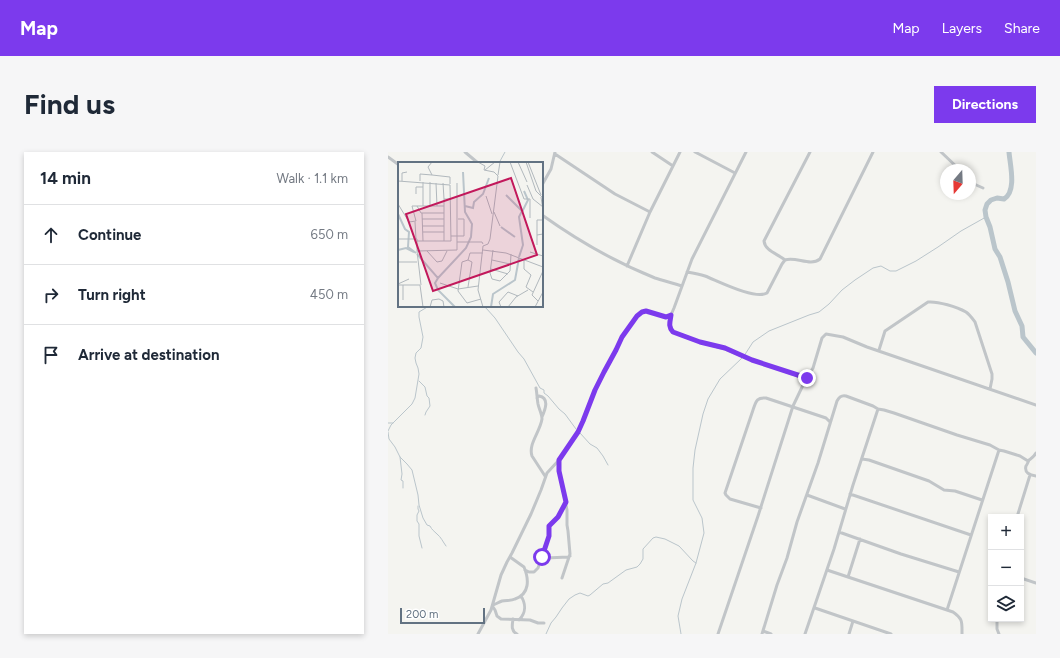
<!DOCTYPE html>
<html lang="en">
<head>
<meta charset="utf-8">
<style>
  :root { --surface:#fff; --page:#f6f6f7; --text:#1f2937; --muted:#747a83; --line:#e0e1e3; --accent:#7c3aed }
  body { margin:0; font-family:Figtree,sans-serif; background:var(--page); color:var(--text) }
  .controls { position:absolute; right:12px; bottom:12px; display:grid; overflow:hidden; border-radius:0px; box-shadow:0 2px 6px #0003 }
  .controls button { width:36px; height:36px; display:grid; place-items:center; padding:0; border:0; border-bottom:1px solid var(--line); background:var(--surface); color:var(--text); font:20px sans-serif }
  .compass { position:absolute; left:552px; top:12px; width:36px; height:36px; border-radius:50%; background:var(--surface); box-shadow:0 2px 6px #0003; rotate:199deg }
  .scale { position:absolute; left:12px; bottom:10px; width:85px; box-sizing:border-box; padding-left:4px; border:2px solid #627282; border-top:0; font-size:11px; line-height:14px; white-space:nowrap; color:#627282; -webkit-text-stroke:3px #fff; paint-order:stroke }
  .stop { position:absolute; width:12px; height:12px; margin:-9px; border:3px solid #7c3aed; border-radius:50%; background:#fff }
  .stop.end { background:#7c3aed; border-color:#fff; box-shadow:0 1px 4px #0008 }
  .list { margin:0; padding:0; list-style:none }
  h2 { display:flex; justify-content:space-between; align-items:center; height:52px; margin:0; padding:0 16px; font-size:17px }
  h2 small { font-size:13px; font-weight:400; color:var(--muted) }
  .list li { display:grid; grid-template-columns:26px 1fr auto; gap:12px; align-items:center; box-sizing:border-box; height:60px; padding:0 16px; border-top:1px solid var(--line) }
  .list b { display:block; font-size:15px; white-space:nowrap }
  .list em { font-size:13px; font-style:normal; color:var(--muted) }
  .icon { flex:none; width:22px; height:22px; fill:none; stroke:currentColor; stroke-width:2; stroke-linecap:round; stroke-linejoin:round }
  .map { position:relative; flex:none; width:648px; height:482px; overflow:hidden; border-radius:0px }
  header { display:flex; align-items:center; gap:24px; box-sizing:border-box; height:56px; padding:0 20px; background:var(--accent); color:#fff }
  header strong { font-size:19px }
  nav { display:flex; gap:22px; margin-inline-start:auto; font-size:14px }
  .intro { display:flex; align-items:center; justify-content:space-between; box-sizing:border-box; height:96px; padding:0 24px }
  h1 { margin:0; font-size:28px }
  .button { padding:10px 18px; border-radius:0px; background:var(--accent); color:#fff; font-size:14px; font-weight:700 }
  main { display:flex; gap:24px; padding:0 24px }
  aside { flex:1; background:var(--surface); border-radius:0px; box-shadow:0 2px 6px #0003 }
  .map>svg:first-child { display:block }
</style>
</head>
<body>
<header>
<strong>Map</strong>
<nav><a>Map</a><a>Layers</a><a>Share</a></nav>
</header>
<div class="intro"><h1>Find us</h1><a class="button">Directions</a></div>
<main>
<aside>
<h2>14 min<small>Walk · 1.1 km</small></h2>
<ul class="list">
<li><svg class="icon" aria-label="ahead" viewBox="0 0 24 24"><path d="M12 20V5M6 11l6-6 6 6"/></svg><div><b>Continue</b></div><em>650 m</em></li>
<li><svg class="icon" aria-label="right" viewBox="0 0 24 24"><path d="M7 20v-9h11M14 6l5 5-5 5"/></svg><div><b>Turn right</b></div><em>450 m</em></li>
<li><svg class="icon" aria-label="arrive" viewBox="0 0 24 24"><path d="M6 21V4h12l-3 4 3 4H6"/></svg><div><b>Arrive at destination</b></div></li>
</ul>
</aside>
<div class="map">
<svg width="648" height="482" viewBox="0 0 648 482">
  <rect width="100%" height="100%" fill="#f4f4f0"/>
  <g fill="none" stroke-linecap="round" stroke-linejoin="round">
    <path stroke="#bac5cb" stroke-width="1" d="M111 11 117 0
      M95 154 98 156 107 166 130 200 136 207 152 236 156 238V241L160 244 171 257 177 262 188 277
      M356 204 365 190 381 179 421 163 431 160 441 152 454 138 467 128 485 116 493 114 502 119H508L528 109 550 95 573 79 598 65
      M31 229 37 235 39 244 41 246 42 254 38 260 37 263
      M0 271H5
      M0 279 3 273 24 252 27 246 31 222 30 216 28 211 27 206 28 201 33 196 35 185 31 165V160L41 154
      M0 280 1 287 7 295 12 305 19 312 24 318 30 343 31 353 35 366 39 373 42 374C44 378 46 379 49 382 53 385 55 390 58 394
      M192 281 202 292 209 296 215 304 220 313
      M12 305 14 322 13 328 15 329V336
      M30 354V357L31 359 29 363V369L31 372V384L34 396
      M158 482 163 471 168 465 174 456 181 447 187 443 192 441 200 444 202 443 215 432 220 431 238 418 249 415 252 412 255 407V397L265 386 268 385 277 387 291 394 305 409 308 411
      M293 482 290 464 294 447 308 411 316 381 314 366 305 348V316L307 298 315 262 320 247 332 227 354 206"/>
    <path stroke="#bac5cb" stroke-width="5" d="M621 0C622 13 629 39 616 47L609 46 603 48 599 52 597 58 598 65 602 75 607 97 612 105 620 130 627 159 634 174 635 185 648 201"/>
    <path stroke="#c1c5c8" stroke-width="3" d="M77 0 90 11
      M264 0 285 14
      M307 0 347 21
      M553 0 572 18
      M167 2 227 42 262 60
      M0 5 11 13
      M582 28 586 32 595 36
      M154 33 163 17 167 0
      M154 63C189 88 227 110 267 126 276 129 285 131 294 134
      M397 108C390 102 377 99 376 89L422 0
      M239 114 262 60 292 0
      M299 120C305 121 311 122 317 124 330 129 367 148 379 141L394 112 397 108C408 104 422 115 432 107L485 0
      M283 163C282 170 280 175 285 180L312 190 337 197 364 208 419 227
      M491 198 497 179 540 150C550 149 569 155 578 160 582 163 584 166 587 170L604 222V227L602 237
      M148 236C149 241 149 246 150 252 151 257 154 262 154 267 152 280 140 292 144 304L157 324
      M149 246 151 244C162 246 157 258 154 265
      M648 301C646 305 644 306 641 308 640 310 639 313 638 314 636 321 642 323 648 324
      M474 307 481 308 541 329 556 338 567 339 594 348
      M171 308V319L179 358V373L180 379 182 402 174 426
      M462 342 583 383
      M419 343 457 357
      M373 356 342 347 338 343 337 341 365 258C368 250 368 245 378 246L438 266 442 270
      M629 365 642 323
      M451 380 513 402 571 420
      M154 407 155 401 161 384V374L170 365 178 351
      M137 418 141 420H146L150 416 153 408 158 406 180 405 182 404
      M439 418 565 460C575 467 574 470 574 482
      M460 425 472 387
      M633 426 648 431
      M105 453C108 452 111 450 114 449 118 448 123 449 127 447 142 442 141 427 136 415L122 405
      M105 455 107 458 109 464 113 467 142 468 150 471H156
      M427 456 503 482
      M559 458 611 298
      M125 467C124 474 123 479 129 482
      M609 467V477L611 482
      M131 468C138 461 138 452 133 444
      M375 479 383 482
      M90 482 103 458 113 423 119 410 124 401 143 362 153 338 159 321 171 308 188 283 195 269 207 238 216 220 228 198 234 185 249 164 254 160 258 159 278 165 283 163 286 156 304 107 358 0
      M330 482 370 364 405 254 416 231 425 216 434 186 438 182 455 185 479 195 648 253
      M374 482 389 433 399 406 409 370 430 311 449 249C451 245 453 243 458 244L485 254 490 257 496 258 506 261 569 283 602 293 611 298 616 299 632 304 640 309
      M417 482 446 397 465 333 490 257
      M461 482 465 469"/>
  </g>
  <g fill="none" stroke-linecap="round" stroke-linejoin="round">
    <path stroke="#7c3aed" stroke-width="5" d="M154 405 161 384V374L170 365 178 350 171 319V308L190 280 195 269 207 238 216 220 228 198 234 185 249 164 254 160 258 159 278 165 283 163C282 170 280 175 285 180L312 190 337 196 364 208 419 226"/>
  </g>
  <g transform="translate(10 10)">
    <rect width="145" height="145" fill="#f4f4f0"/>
    <path fill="none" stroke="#bac5cb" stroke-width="2" d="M108 33 124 49 121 55 125 83 121 95M67 44 75 46 76 40 85 32 91 16M124 50 130 38 126 29M0 52 7 67 11 70 10 85 18 91M103 65 117 75M0 88 8 86 16 90M19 92 40 116 37 121 40 128 57 145M40 116 68 86 73 75 74 62 67 50 65 10M93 145 95 132 117 118 121 96"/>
    <path fill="none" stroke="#b1b8bd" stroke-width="1" d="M80 0 87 4 86 8 96 10 100 14 92 77 90 82 85 84 80 128 85 145M112 0 126 37H132M120 0 129 20M128 0 138 29 145 36M130 0 143 33M87 8 97 0M34 13 52 15V22M100 13 102 0M0 19 52 23 53 79H19M4 19V11L9 10M22 19V12L34 13 30 5 34 0M25 20V44M38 21 39 44M45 21 46 37H53M129 23 135 37 145 45M18 32V25H25M88 34 94 52M143 35 145 48M46 37V79M0 42 11 60 18 59 14 44H19L23 51H46M19 44H46M32 44V20M96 50 102 64M24 51 25 79M132 56V37M24 57H46M17 60 18 77M24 64H46M25 70H46M139 73V58H145M53 74H66V57H60M0 77H19V89M59 80H84L85 82M139 83V73L145 72M85 88 108 91 145 105M95 88 92 111 94 117 102 119 112 109 113 92M29 89 39 100 44 99 49 89M132 90 145 94M126 97V107L133 113 128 125 135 130M70 98 74 100 70 125M94 98 112 102M0 100H19M93 107 110 112M42 121 60 127 80 124M0 122 11 117M0 123H22L25 145M5 123V138M23 123 19 89 59 88V21M83 137 69 141 60 129 64 100 70 98 72 91H85M140 139 134 133 145 109M32 145 34 138 41 137 45 139 46 145M103 145 101 140 110 130 120 134M110 145 118 135 130 128M137 145 145 130"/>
    <path fill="#c2185b" fill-opacity="0.15" stroke="#c2185b" stroke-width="2" d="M113 16 139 93 35 129 8 52Z"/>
    <rect width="145" height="145" fill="none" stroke="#627282" stroke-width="2"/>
  </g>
</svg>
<div class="controls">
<button>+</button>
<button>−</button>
<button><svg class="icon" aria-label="layers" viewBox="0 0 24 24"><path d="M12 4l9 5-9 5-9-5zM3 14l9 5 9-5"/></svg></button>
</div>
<svg class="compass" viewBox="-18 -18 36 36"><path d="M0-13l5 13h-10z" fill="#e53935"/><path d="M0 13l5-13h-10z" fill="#747a83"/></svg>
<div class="scale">200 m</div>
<div class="stop" style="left:154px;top:405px"></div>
<div class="stop end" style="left:419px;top:226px"></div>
</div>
</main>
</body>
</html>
